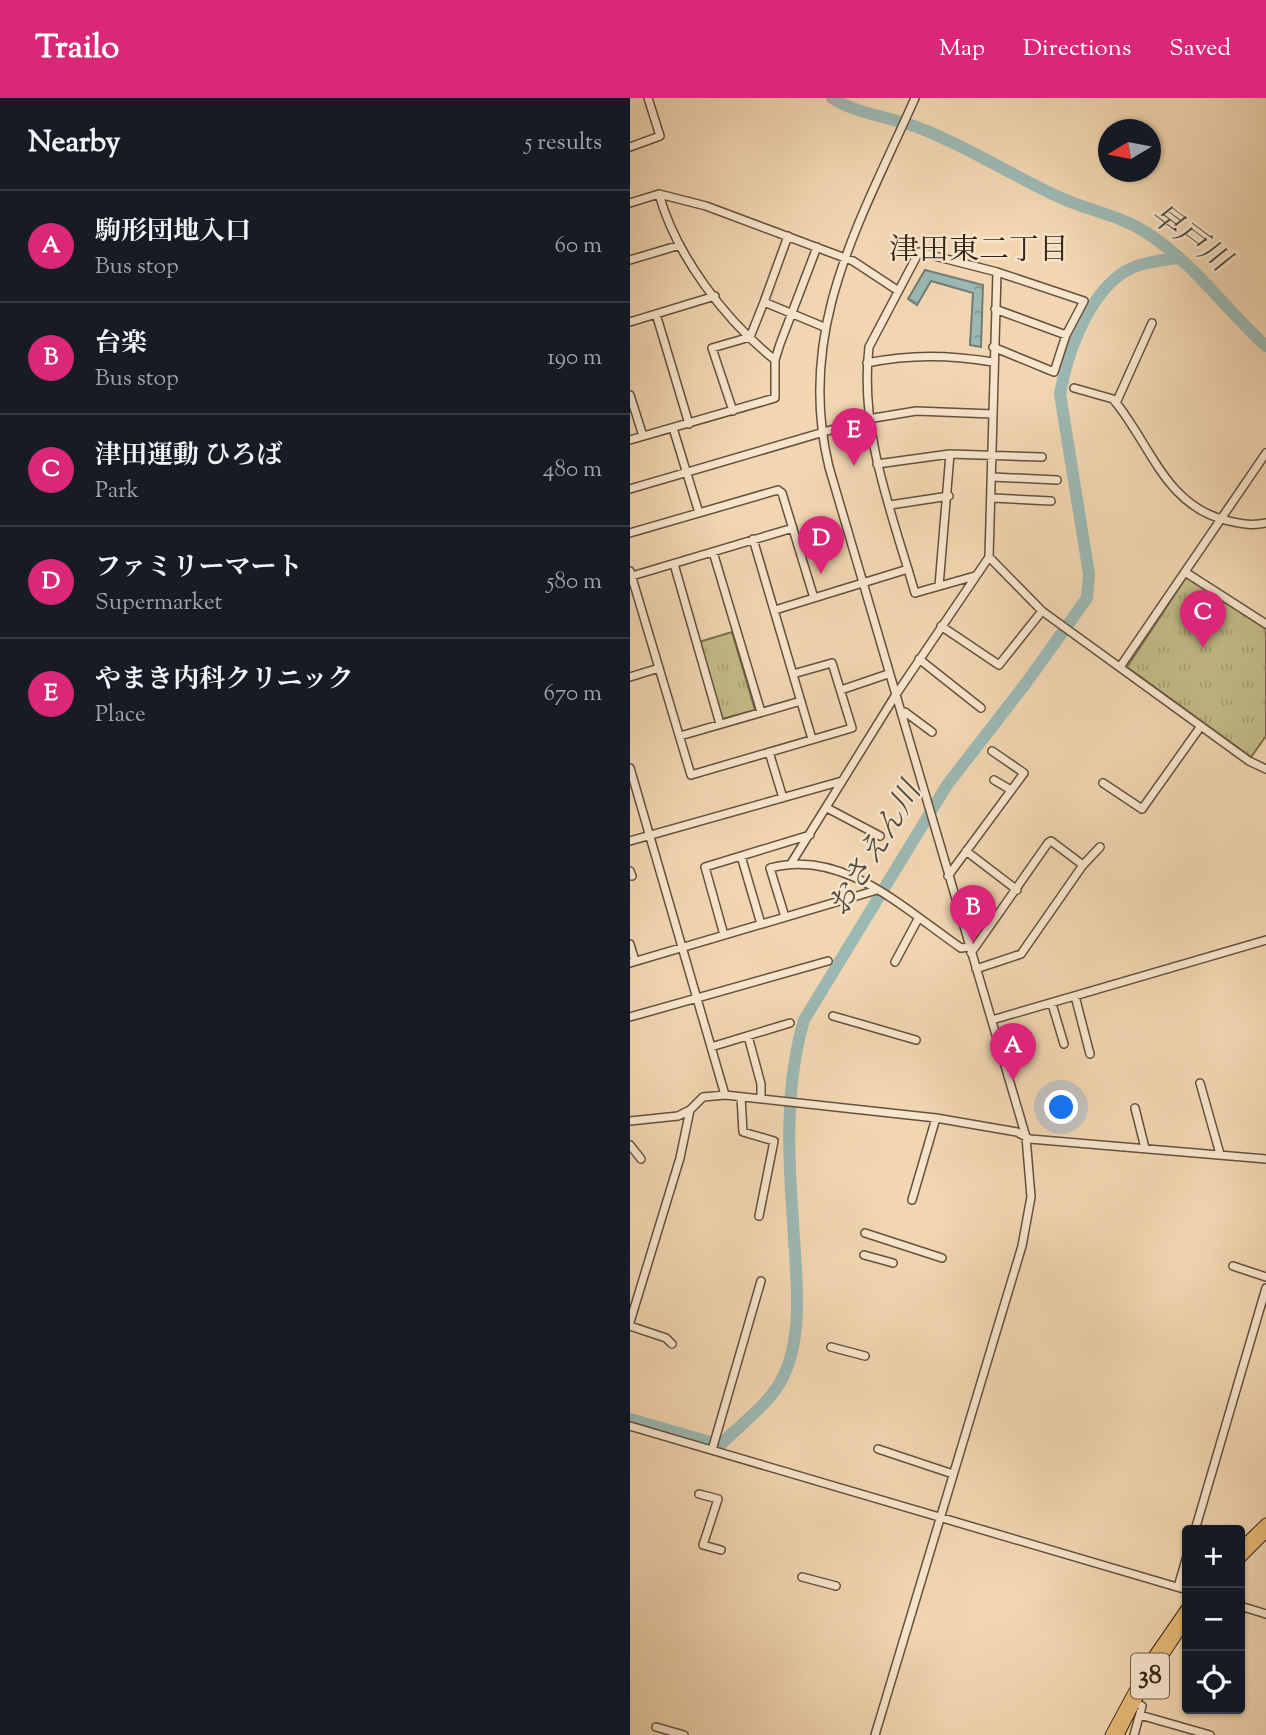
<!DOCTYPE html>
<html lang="en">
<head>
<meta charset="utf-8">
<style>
  :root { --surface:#171b24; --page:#20242c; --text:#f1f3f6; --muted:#9ea1a6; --line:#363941; --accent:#db2777 }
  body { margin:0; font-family:"Sorts Mill Goudy","Noto Serif JP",serif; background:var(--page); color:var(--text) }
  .controls { position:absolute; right:21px; bottom:21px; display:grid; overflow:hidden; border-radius:7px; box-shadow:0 2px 5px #0004 }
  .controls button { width:63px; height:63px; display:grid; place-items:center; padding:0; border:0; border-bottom:2px solid var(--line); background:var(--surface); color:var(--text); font:35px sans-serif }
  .compass { position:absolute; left:468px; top:21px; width:63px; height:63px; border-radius:50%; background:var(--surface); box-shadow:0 2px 5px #0004; rotate:260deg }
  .you { position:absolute; left:432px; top:1010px; width:24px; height:24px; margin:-18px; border:5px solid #fff; border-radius:50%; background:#1a73e8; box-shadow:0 0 0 10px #1a73e833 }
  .badge { display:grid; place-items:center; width:46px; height:46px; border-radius:50%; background:var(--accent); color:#fff; font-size:23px; font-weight:700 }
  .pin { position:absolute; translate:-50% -58px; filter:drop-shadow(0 2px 4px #0008) }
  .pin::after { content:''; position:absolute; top:37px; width:24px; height:21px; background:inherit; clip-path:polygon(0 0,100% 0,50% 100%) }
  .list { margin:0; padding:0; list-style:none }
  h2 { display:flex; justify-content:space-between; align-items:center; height:91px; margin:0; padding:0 28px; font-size:30px }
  h2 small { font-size:23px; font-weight:400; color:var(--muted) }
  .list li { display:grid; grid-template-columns:46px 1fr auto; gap:21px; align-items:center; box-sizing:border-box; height:112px; padding:0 28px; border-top:2px solid var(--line) }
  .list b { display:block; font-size:26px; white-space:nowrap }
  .list p { margin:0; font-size:23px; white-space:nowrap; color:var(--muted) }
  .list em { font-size:23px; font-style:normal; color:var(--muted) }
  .icon { flex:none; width:38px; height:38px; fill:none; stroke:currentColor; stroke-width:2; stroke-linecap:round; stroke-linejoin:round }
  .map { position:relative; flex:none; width:636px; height:1637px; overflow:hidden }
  header { display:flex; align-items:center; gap:42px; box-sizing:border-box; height:98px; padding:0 35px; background:var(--accent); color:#fff }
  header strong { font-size:33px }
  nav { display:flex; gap:38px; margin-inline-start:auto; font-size:24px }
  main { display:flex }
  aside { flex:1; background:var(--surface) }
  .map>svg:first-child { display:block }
</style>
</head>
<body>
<header>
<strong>Trailo</strong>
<nav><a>Map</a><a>Directions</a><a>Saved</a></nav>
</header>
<main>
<aside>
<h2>Nearby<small>5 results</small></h2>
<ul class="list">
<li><span class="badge">A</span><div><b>駒形団地入口</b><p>Bus stop</p></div><em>60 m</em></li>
<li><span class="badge">B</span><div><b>台楽</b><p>Bus stop</p></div><em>190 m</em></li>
<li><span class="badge">C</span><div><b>津田運動 ひろば</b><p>Park</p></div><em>480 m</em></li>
<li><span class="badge">D</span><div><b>ファミリーマート</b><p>Supermarket</p></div><em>580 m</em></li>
<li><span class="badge">E</span><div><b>やまき内科クリニック</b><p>Place</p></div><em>670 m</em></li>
</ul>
</aside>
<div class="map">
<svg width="636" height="1637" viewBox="0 0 636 1637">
  <defs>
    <pattern id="park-tufts" width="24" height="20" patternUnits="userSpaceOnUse" patternTransform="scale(1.75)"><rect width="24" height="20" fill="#c2bc87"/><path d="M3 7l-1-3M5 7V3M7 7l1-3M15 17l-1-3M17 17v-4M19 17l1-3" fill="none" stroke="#a7a174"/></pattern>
    <pattern id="water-ripples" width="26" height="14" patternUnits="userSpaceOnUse" patternTransform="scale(1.75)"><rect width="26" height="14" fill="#9cb8b3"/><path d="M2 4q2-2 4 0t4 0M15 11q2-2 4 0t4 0" fill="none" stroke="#809590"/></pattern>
  </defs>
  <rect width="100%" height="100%" fill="#f1d6b1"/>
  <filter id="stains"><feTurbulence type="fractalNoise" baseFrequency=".00286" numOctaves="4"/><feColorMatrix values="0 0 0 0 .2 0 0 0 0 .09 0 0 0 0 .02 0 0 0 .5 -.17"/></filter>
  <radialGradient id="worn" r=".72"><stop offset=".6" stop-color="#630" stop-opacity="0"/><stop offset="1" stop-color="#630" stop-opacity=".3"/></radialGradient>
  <path fill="url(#park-tufts)" stroke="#7c704e" stroke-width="2" d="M557 478 636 531V638L621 659 497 569Z
    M102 534 125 612 92 621 69 544Z"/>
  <path fill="url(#water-ripples)" stroke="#737d74" stroke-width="2" d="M295 172 353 187 351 249 340 247 343 195 301 183 287 207 278 201Z"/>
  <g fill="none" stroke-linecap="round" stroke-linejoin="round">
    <path stroke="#9cb8b3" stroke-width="12" d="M202 0C228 17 263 19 292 31 340 50 383 78 429 99 459 113 490 117 517 135 564 165 595 211 636 248
      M0 1321 90 1347C111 1326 142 1304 154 1277 175 1232 165 1171 163 1123 158 1056 155 987 174 922L317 687 396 585 457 500 459 476 430 296C437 255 457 201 491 176 508 164 529 163 549 160"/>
    <g stroke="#65513c" stroke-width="10">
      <path id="minor" d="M0 49 30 38 18 0
        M29 96C46 158 96 223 145 262
        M0 105 29 96 76 108 223 163 267 192
        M158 138 134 204 194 229
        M0 162 50 147
        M365 211 436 237
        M26 216 59 326
        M0 224 85 198
        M237 265C281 256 319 257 363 264
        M444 290 483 301C521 346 535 409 599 423 613 426 622 428 636 425
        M0 297 13 338
        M486 305 522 225
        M103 313 82 250 120 239 134 204
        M43 330 69 415
        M0 342 145 300V262L150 246 187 149
        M247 366 320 356 412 359
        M362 379 427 382
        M0 391 238 321 286 313 363 316
        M362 400 421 403
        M260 407 319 398
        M0 435 148 392 152 395 184 500
        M123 441 182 641
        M83 454 131 614
        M359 459 412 513 619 663 636 671
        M44 466 90 626
        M0 473 61 677 222 630 202 565 163 576
        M555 474 636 526
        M2 478 163 430
        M345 478 285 495C262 415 229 334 239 249L289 154 367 174 454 203 436 237 424 274 363 249
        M309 488 320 356
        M145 512 278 471
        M311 528 369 567 412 513
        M289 561 351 610
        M490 569 636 355
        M0 579 29 570
        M211 592 258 576
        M271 615 275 614 302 634
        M50 638 171 603
        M139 654 153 700
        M0 670 95 997
        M364 682 381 692
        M473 685 512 711 571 628
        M197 710 250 738
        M0 743 212 683
        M336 753 387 792
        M111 758 131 826
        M162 764 265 598 359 459 367 174
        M0 773 2 778
        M318 778 394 675 362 653
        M155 819 140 770C213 750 274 811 331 850L340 849
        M94 837 75 769 180 737
        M0 846 5 863
        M341 855 418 745 421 743 453 767
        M265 864 288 821
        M0 865 247 792
        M346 871 391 856 453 767 470 749
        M445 898 460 956
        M422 906 434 946
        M203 918 286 942
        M0 919 198 863
        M362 922 636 842
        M118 938 131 986V1001
        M81 949 160 925
        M570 985 590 1056
        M111 999 113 1034 144 1043 129 1118
        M505 1010 515 1050
        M0 1023 48 1018 60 1012 73 999 95 997 306 1020 387 1034 400 1041 636 1061
        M0 1047 11 1061
        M282 1102 306 1020
        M235 1135 312 1160
        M234 1157 263 1165
        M603 1168 636 1179
        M0 1224 50 1060 60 1012
        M0 1228 36 1240 42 1246
        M201 1249 235 1258
        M0 1328 557 1492
        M248 1351 323 1376
        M82 1352 131 1183
        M69 1396 88 1401 73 1447 91 1452
        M565 1432 636 1190
        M172 1479 206 1488
        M548 1489 557 1458
        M610 1508 636 1516
        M510 1617 580 1637
        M26 1629 54 1637
        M245 1637 392 1148 401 1099 396 1039 199 369C165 231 231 122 285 0
        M504 1637 512 1608 505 1605"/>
    </g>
    <g stroke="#362515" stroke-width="11">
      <path id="major" d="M610 1450 636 1425
        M610 1461 636 1435
        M480 1637 521 1561 557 1509
        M489 1637 515 1586 557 1522"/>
    </g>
    <use href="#minor" stroke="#f6e4cc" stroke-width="7"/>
    <use href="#major" stroke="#e8bb78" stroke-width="9"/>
  </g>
  <g text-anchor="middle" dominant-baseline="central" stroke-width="5" stroke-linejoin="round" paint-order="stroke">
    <rect fill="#f6e4cc" stroke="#705e4c" stroke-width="2" x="501" y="1555.5" width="38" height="45" rx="5"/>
    <g font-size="26" font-weight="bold" fill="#362515">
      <text x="520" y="1578">38</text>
    </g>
    <g font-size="30" font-style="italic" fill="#504a3c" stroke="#f6e4cc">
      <text transform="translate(559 141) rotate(37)">早戸川</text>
      <text transform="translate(246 752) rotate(-59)">おさえん川</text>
    </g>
    <g font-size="30" fill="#362515" stroke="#f6e4cc">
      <text x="349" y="153">津田東二丁目</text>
    </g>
  </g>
  <rect width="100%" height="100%" filter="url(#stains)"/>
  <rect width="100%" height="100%" fill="url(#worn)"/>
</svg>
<div class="controls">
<button>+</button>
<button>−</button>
<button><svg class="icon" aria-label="locate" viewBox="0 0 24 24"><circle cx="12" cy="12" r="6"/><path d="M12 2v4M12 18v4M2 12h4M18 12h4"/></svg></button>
</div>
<svg class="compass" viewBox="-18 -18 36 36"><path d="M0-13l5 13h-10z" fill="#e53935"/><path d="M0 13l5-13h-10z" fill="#9ea1a6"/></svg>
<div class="you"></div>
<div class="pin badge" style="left:383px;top:983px">A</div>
<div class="pin badge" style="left:343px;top:845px">B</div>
<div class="pin badge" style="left:573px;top:550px">C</div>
<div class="pin badge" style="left:191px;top:476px">D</div>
<div class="pin badge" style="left:224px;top:368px">E</div>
</div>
</main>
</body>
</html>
